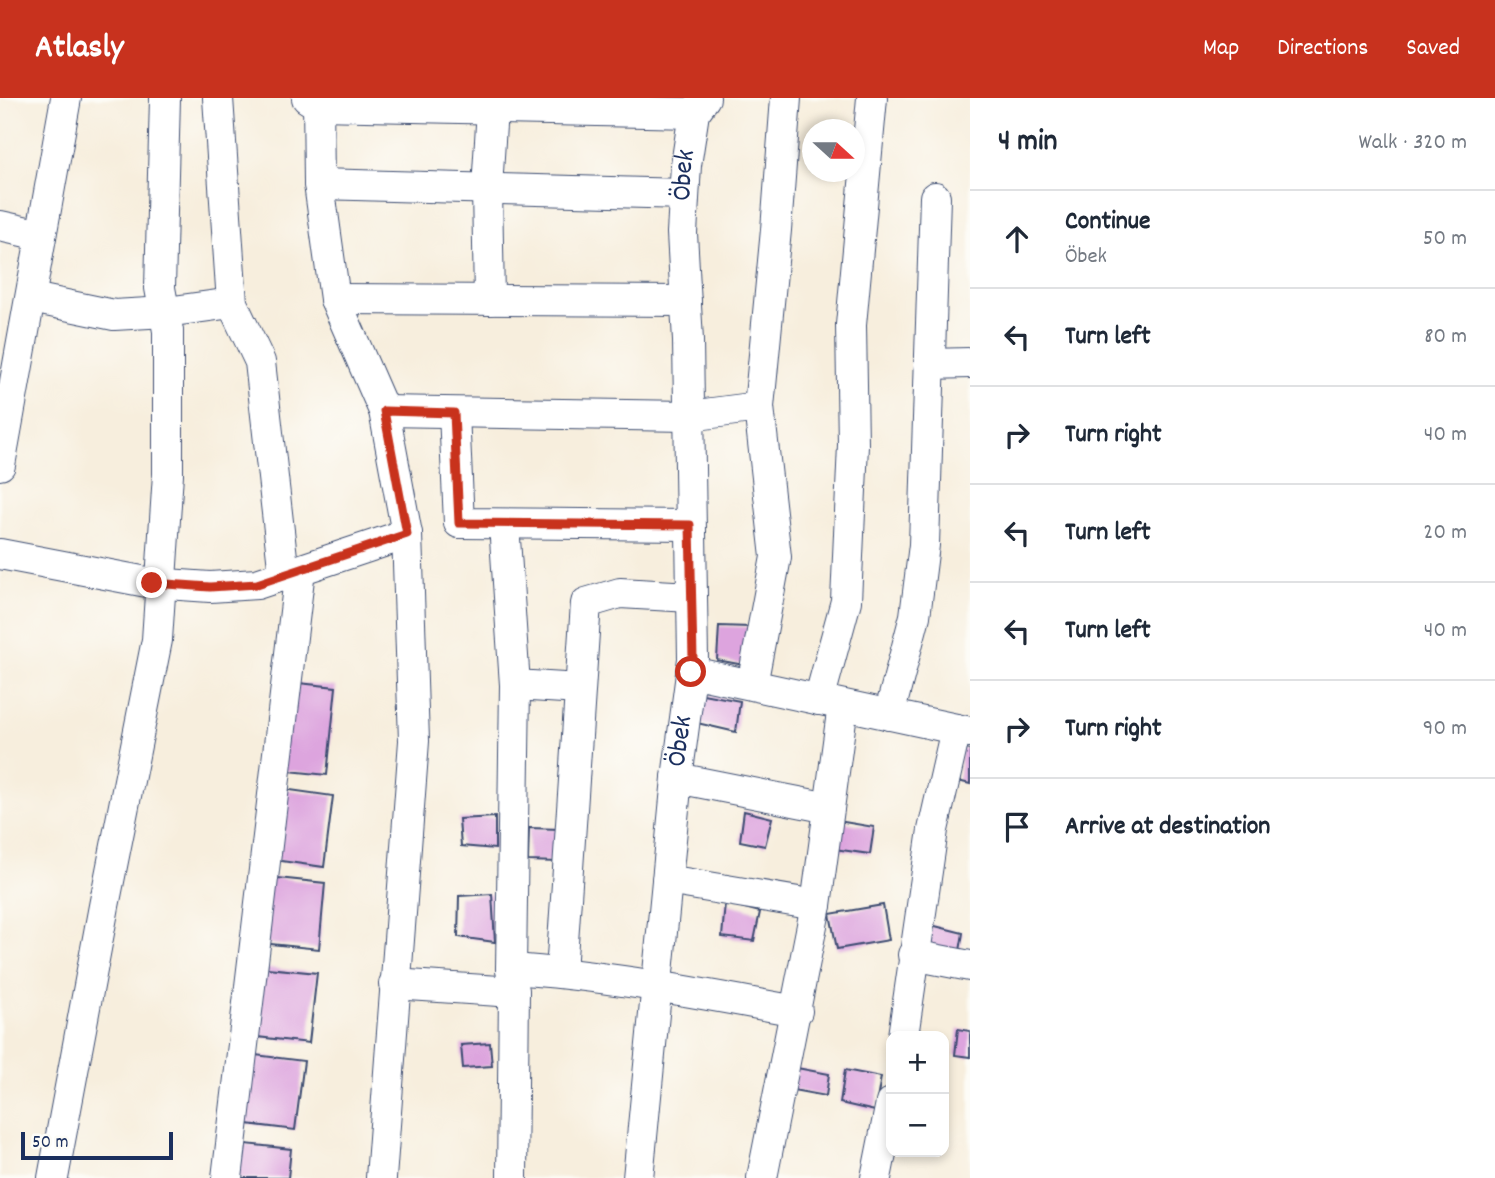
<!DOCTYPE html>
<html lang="en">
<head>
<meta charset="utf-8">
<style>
  :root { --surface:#fff; --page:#f6f6f7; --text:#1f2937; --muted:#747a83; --line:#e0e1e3; --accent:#c8321e }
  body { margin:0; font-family:Dekko,sans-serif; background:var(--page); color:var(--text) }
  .controls { position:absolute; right:21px; bottom:21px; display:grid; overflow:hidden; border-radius:14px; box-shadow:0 4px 10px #0003 }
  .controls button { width:63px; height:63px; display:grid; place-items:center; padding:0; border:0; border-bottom:2px solid var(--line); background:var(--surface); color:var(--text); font:35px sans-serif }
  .compass { position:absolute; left:802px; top:21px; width:63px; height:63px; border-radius:50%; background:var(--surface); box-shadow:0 4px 10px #0003; rotate:111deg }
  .scale { position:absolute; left:21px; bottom:18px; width:152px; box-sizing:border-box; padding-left:7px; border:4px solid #1b2f5e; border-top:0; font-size:19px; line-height:24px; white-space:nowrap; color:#1b2f5e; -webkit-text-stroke:5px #fdfcf7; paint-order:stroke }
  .stop { position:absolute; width:21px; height:21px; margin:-16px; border:5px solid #c8321e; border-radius:50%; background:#fff }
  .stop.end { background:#c8321e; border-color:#fff; box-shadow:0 2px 7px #0008 }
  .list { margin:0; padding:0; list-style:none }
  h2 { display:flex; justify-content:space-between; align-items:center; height:91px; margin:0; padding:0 28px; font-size:30px }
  h2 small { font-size:23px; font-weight:400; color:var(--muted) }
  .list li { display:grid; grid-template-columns:46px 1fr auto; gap:21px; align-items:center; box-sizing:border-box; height:98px; padding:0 28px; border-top:2px solid var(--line) }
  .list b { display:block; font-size:26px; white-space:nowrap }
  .list p { margin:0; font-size:23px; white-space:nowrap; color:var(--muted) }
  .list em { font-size:23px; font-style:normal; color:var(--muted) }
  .icon { flex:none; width:38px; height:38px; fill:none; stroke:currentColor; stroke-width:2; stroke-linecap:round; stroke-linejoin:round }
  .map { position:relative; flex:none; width:970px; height:1080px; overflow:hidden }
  header { display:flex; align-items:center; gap:42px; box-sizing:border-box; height:98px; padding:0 35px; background:var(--accent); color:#fff }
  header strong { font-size:33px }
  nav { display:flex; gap:38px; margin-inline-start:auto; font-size:24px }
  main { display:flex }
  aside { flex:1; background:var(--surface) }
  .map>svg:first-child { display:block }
</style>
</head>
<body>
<header>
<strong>Atlasly</strong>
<nav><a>Map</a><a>Directions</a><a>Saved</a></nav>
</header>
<main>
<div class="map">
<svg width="970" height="1080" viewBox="0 0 970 1080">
  <rect width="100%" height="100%" fill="#fdfcf7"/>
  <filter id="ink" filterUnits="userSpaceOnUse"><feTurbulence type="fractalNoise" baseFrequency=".0143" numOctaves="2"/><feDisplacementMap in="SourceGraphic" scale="14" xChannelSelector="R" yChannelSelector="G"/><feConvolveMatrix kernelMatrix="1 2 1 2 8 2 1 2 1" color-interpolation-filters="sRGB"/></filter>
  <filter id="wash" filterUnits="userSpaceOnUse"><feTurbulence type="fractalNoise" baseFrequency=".00686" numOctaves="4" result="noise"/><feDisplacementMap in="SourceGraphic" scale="28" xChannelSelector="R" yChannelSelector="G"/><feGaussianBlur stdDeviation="1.57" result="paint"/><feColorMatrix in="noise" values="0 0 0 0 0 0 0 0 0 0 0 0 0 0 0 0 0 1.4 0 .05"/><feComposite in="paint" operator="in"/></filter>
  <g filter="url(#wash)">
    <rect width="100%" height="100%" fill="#f7eedd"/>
    <g id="blocks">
      <path fill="#dda4de" d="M719 528 750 529 744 567 717 562Z
        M289 584 336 589 327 677 280 672Z
        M703 596 740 603 736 634 697 625Z
        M962 650 970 652V686L958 683Z
        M276 690 333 698 324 769 267 761Z
        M744 713 772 720 765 748 740 743Z
        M495 719V751L461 748 459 721Z
        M838 723 874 729 870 756 834 751Z
        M529 730 560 731 559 764 528 763Z
        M268 779 325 785 319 851 261 845Z
        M492 796 495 844 458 839 459 798Z
        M725 805 760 814 754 843 722 839Z
        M883 807 889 842 837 851 830 816Z
        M931 827 963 835 959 859 927 850Z
        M257 869 317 875 309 945 249 938Z
        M958 931 970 933V959L955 957Z
        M490 945 492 968 463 970 461 947Z
        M247 956 304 963 295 1032 239 1025Z
        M797 970 829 976 826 998 793 992Z
        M845 972 881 979 875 1013 840 1005Z
        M236 1045 291 1051 288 1080H232Z"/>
    </g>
  </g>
  <g filter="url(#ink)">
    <use href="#blocks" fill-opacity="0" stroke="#3c4c71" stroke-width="2"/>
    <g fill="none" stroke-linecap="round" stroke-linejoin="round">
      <g stroke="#3c4c71" stroke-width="32">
        <g id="minor">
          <path d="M218 0 232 205 260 264 284 477"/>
          <path d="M307 0 318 7 694 15"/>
          <path d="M318 0 319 86 335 201 384 313 407 436 414 643 381 1080"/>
          <path d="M319 86 684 96"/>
          <path d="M0 128 41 137"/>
          <path d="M32 200 114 217 166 214 232 205"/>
          <path d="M335 201 686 203"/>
          <path d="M489 202 487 90 492 11"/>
          <path d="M929 266 970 265"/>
          <path d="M384 313 689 318 759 309"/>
          <path d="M454 315 459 425 690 427"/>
          <path d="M0 367 66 0"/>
          <path d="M504 426 515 587"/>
          <path d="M0 456 152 485 210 489 257 486 407 436"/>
          <path d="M691 574 970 634"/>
          <path d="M752 587 776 459 759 309 776 132 786 0"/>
          <path d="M819 602 846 503 853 347 851 227 872 0"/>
          <path d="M889 617 915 518 924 447 935 99"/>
          <path d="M677 680 829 710"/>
          <path d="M667 782 816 807"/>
          <path d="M913 857 970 868"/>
          <path d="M511 871C607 877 702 896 797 913"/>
          <path d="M561 874 586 505 620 495 691 499"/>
          <path d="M394 886 514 894"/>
          <path d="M903 938 933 732 956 631"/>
          <path d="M53 1080 104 808 157 542 168 376V233L160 190 165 0"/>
          <path d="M227 1080 300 472"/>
          <path d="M512 1080 514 894 511 871 515 587 580 591"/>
          <path id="s1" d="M638 1080 677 680 693 561 688 243 682 135 686 67 694 15 705 0"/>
          <path d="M762 1080 816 807 843 607"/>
          <path d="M876 1080 891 1005"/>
        </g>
      </g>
      <use href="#minor" stroke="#fff" stroke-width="30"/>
    </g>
  </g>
  <g fill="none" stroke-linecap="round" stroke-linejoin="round" filter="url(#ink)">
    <path stroke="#c8321e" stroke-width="9" d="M152 485 210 489 257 486 407 436 384 313 454 315 459 425 690 427 693 561 691 574"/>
  </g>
  <g text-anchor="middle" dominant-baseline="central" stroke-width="7" stroke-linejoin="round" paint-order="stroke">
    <g font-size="28" fill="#1b2f5e" stroke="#fdfcf7">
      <text stroke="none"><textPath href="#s1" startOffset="1006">Öbek</textPath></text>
      <text stroke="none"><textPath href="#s1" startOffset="439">Öbek</textPath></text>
    </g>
  </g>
</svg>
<div class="controls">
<button>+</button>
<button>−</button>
</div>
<svg class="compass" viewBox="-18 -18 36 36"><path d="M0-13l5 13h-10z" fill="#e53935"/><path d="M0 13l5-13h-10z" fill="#747a83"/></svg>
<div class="scale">50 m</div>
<div class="stop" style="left:691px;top:574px"></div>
<div class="stop end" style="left:152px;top:485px"></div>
</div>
<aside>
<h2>4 min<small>Walk · 320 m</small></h2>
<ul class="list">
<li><svg class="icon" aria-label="ahead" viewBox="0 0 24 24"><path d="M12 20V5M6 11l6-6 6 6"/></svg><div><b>Continue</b><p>Öbek</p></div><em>50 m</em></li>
<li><svg class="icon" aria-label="left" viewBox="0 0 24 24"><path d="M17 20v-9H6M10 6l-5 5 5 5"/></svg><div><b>Turn left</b></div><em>80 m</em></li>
<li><svg class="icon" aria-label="right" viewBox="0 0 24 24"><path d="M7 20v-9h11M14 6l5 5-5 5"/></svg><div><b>Turn right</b></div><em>40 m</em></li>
<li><svg class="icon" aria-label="left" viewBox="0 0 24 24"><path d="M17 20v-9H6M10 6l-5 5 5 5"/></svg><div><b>Turn left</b></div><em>20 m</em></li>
<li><svg class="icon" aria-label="left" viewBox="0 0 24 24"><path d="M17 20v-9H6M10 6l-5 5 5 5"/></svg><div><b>Turn left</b></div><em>40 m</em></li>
<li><svg class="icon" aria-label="right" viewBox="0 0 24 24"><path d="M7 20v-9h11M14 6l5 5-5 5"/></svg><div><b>Turn right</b></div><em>90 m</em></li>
<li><svg class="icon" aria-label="arrive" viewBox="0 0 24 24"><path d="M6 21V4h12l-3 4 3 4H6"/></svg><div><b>Arrive at destination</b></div></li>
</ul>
</aside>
</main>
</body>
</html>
